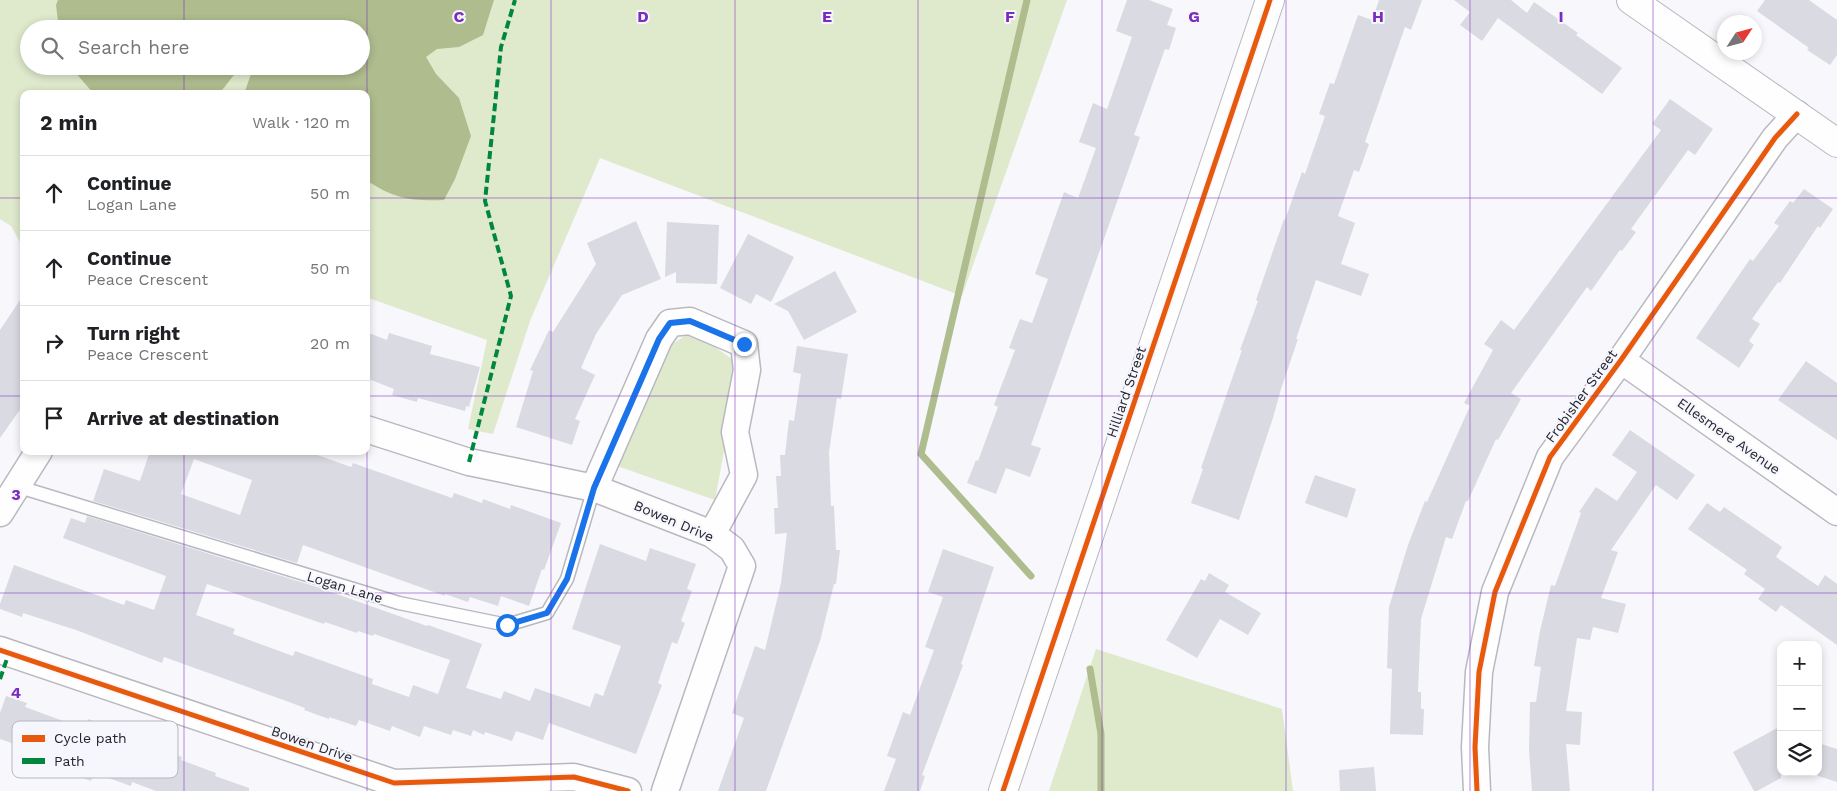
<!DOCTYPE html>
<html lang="en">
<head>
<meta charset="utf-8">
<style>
  :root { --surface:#fff; --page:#f2f2f2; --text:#202124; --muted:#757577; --line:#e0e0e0 }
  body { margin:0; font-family:"Work Sans",sans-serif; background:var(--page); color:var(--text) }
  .controls { position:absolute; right:15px; bottom:15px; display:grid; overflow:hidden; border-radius:10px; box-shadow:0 2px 8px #0003 }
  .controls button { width:45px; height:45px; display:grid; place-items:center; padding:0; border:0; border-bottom:1px solid var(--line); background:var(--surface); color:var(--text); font:25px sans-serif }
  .compass { position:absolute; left:1717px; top:15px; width:45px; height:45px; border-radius:50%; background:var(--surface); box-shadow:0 2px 8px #0003; rotate:54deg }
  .stop { position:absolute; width:15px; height:15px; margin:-11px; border:4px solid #1a73e8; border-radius:50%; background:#fff }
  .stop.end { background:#1a73e8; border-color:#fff; box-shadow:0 1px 5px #0008 }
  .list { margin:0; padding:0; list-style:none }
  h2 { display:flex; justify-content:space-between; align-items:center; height:65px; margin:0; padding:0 20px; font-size:21px }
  h2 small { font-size:16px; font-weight:400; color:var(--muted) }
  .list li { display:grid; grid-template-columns:32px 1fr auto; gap:15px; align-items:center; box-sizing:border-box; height:75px; padding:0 20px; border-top:1px solid var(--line) }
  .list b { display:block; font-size:19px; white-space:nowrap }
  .list p { margin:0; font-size:16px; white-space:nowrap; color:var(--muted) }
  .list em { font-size:16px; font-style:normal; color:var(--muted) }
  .icon { flex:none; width:28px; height:28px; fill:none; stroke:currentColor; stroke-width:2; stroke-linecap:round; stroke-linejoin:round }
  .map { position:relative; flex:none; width:1837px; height:791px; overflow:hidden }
  .search { position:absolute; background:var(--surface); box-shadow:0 2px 8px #0003; left:20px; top:20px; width:350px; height:55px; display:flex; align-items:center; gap:12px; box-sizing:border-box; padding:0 18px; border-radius:28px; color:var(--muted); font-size:19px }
  .panel { position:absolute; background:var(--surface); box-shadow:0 2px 8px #0003; left:20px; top:90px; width:350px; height:365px; border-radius:10px }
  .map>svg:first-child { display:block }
</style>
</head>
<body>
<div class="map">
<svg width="1837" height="791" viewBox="0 0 1837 791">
  <rect width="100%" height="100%" fill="#f7f7fc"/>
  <path fill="#dfe9cc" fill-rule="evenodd" d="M0 0H1067L962 296 600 158 530 321 493 434 468 429 487 340 366 297V94H24V249L11 226 0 219ZM29 29H361V66H29Z
    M686 335 712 345 732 359 736 385 715 500 617 466 664 350Z
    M1096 649 1282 709 1293 791H1049Z"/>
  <path fill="#aebc8e" d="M58 0H494L483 35 459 47 437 49 426 57 436 74 459 98 471 136 455 179 444 200C410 201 395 199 366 180V94H244L251 74 248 66H361V29H59L56 5Z
    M72 66H246C230 74 229 86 217 94H94L74 71Z"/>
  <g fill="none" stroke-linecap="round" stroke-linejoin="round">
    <path stroke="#aebc8e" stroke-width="7" d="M1027 0 921 454 1031 576
      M1090 669 1101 734V791"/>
  </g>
  <path fill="#dadae2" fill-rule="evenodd" d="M1127 0H1149L1173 9 1167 25 1176 28 1169 50 1165 49 1134 135 1140 137 1031 445 1041 448 1030 477 1006 468 996 494 967 483 976 460 978 461 998 407 994 405 1015 350 1009 348 1020 319 1032 323 1048 279 1035 274 1064 192 1078 198 1096 148 1079 142 1093 103 1107 109 1132 37 1116 31Z
    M1379 0H1422L1411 30 1405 27 1365 142 1369 144 1359 172 1354 170 1338 216 1355 223 1341 264 1369 274 1361 296 1316 280 1296 339H1298L1281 389 1273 418 1239 520 1191 503 1203 469 1201 468 1242 350H1240L1258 301 1256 300 1284 219 1285 220 1302 172 1305 174 1325 116 1319 114 1330 83 1334 84 1358 15 1372 20Z
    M1454 0H1511L1527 13 1534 2 1578 33 1576 35 1622 68 1602 94 1498 18 1482 41 1460 25 1470 12Z
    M1765 0H1809L1837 20V55L1830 65 1807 50 1809 48 1757 11Z
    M1670 99 1713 129 1695 155 1688 150 1631 229 1636 232 1622 251 1620 250 1591 291 1587 287 1511 393 1521 399 1498 440 1496 439 1468 501H1466L1452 539 1446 537 1421 619 1418 692H1421V709H1424L1423 735 1390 734 1392 669 1387 668 1389 607 1408 545 1425 501 1427 502 1470 406 1464 403 1493 350 1484 344 1501 320 1514 330 1661 130 1652 124Z
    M1804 189 1833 209 1820 228 1818 226 1780 283 1778 282 1752 319 1760 324 1749 341 1754 345 1739 368 1696 338 1750 259 1753 261 1779 226 1774 223 1790 201 1793 203Z
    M636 221 661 279 622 295 596 334 581 368 595 375 575 419 580 421 572 445 516 427 533 371 530 370 549 330 553 332 596 264 587 243Z
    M667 222 719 225 717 284 676 283V272L665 277Z
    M748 234 794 257 771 302 756 294 751 304 720 288Z
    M835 271 857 312 804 340 788 311 774 304Z
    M24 294V404L0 438V330Z
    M366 332 387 340 389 333 432 346 430 354 480 367 469 407 466 406 465 411 418 398 417 402 392 395 394 389 366 378Z
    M797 346 848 354 841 399 837 398 829 452 831 506H834L836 550H840L836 584H834L820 641 766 791H718L744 718 732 713 755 646 765 650 781 583 787 533 775 534 774 508H778L776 476H781L780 455H785L789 420 794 421 801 374 793 372Z
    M1806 361 1837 383V440L1778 400Z
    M1630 430 1695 475 1677 500 1656 485 1611 550 1618 552 1601 598 1626 604 1618 633 1593 627 1590 640 1577 638 1566 711 1582 712 1580 745 1566 744 1570 791H1532L1529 750 1530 702H1536L1541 667 1534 666 1540 631 1551 585 1555 586 1581 513 1579 512 1596 487 1617 501 1637 472 1612 455Z
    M150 451H306L351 467 353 463 452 498 454 493 482 503 483 499 510 509 511 505 561 523 544 570 542 569 529 606 501 596 498 606 470 597 468 602 445 594V596L303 545 297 563 93 501 104 469 140 481ZM194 459 252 480 240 515 181 494Z
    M1315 475 1356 489 1347 518 1305 503Z
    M1707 503 1720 512 1724 507 1782 547 1776 557 1818 586 1825 575 1837 584V645L1781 605 1776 612 1758 599 1765 589 1744 574 1747 570 1688 529Z
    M87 516 317 587 427 626 428 625 482 644 466 688 501 699 504 691 530 701 535 688 590 707 595 693 603 696 621 646 572 629 600 544 646 561 650 548 696 564 687 589 692 591 681 621 685 623 677 644 672 642 658 683 662 685 636 754 549 723 543 740 516 731 512 741 485 732 484 735 473 730 471 736 453 730 451 735 424 726 420 737 392 726 390 731 359 720 356 726 329 717V719L304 710 305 708 289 702 164 657 162 663 76 630 23 613 22 617 0 609V604L14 565 124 605 126 600 154 610 166 576 63 538 71 518 85 523ZM207 584 324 624 325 622 357 633 358 631 373 636 374 634 450 660 438 694 413 685 409 697 372 684 373 679 295 651 293 656 233 634 235 629 196 615Z
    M943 549 994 567 961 664 963 665 922 775 925 776 920 791H884L896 759 887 756 903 712 910 715 934 650 925 647 943 597 928 592Z
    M1209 573 1229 585 1225 592 1261 613 1248 635 1220 619 1197 658 1166 640 1201 579 1205 581Z
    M6 696 27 703 25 707 85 729 88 719 123 731 124 728 148 737 146 744 182 757 181 760 216 773 215 776 249 788V791H156L132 782 131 786 94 773 91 781 59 770 63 759 24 745 23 747 0 739V713Z
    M1781 726V778L1757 791H1754L1733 752Z
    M1818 743 1837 749V782L1818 776Z
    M1374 767 1376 791H1340L1339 770Z"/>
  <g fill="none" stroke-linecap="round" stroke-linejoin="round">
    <g stroke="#b8b8c0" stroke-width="15">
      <path id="lane" d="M16 486 399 603 507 625 547 613 567 579 594 488"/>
    </g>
    <g stroke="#b8b8c0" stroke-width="29">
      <path id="street" d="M1621 360 1837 512
        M366 429 469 462 594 488 712 534 732 549 742 566 665 791
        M594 488 659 339 670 323 690 321 744 344 747 370 735 432 744 475 712 534
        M0 513 39 451
        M0 650 394 783 574 777 628 791
        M1477 791 1475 747 1479 672 1495 592 1550 457 1621 360 1775 138 1797 114"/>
    </g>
    <g stroke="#b8b8c0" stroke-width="30">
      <path id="secondary" d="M1631 0 1837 143
        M1003 791 1270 0"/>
    </g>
    <use href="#lane" stroke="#fefeff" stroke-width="12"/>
    <use href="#street" stroke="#fefeff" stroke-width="26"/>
    <use href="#secondary" stroke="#fefeff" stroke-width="28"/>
    <path stroke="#00873e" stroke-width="4" stroke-dasharray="8 4" stroke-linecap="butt" d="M469 462 511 296 485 201 501 47 515 0
      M0 679 9 653"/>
    <g stroke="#f6f6fd" stroke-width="8">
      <path id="cycleway" d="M0 650 394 783 574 777 628 791
        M1003 791 1270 0
        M1477 791 1475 747 1479 672 1495 592 1550 457 1621 360 1775 138 1797 114"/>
    </g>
    <use href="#cycleway" stroke="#e8590c" stroke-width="5"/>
  </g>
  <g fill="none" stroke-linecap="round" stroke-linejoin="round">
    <path stroke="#1a73e8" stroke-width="6" d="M507 625 547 613 567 579 594 488 659 339 670 323 690 321 744 344"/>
  </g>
  <path fill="none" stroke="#7b2cbf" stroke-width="1" stroke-opacity="0.55" d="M184 0V29M367 0V791M551 0V791M735 0V791M918 0V791M1102 0V791M1286 0V791M1470 0V791M1653 0V791M184 66V94M0 198H24M366 198H1837M0 396H24M366 396H1837M184 451V791M0 593H1837"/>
  <g text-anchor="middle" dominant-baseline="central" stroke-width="4" stroke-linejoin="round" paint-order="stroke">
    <g font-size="14" fill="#252531" stroke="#f6f6fd">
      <text transform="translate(1126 392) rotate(-71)">Hilliard Street</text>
      <text transform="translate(1581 396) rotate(-54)">Frobisher Street</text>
      <text transform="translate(1729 436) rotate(35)">Ellesmere Avenue</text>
      <text transform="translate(674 521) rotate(23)">Bowen Drive</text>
      <text transform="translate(345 587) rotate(17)">Logan Lane</text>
      <text transform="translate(312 744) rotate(19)">Bowen Drive</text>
    </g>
  </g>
  <rect x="12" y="721" width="166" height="57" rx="8" fill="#f6f6fd" stroke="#b7b7c0" stroke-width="1"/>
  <rect x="22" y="735" width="23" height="7" fill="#e8590c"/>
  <rect x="22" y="758" width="23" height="6" fill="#00873e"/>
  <g font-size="14" fill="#252531">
    <text x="54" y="743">Cycle path</text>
    <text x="54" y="766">Path</text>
  </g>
  <g font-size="16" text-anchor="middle" font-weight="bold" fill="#7b2cbf" stroke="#f6f6fd" stroke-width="4" stroke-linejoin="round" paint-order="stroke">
    <text x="459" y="22">C</text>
    <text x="643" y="22">D</text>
    <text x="827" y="22">E</text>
    <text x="1010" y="22">F</text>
    <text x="1194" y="22">G</text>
    <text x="1378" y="22">H</text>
    <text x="1561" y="22">I</text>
    <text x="16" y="500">3</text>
    <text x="16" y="698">4</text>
  </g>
</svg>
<div class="controls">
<button>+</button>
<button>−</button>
<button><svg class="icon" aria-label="layers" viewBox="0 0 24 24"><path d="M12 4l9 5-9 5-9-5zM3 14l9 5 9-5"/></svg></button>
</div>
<svg class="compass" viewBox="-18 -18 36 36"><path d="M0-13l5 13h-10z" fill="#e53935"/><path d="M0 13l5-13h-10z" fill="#757577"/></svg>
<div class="stop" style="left:507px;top:625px"></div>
<div class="stop end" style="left:744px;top:344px"></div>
<div class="search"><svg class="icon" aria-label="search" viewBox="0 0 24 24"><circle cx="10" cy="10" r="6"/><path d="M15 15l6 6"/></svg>Search here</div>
<section class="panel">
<h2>2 min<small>Walk · 120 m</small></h2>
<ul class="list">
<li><svg class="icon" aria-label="ahead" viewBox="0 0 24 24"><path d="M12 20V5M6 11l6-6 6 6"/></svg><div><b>Continue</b><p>Logan Lane</p></div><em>50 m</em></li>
<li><svg class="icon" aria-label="ahead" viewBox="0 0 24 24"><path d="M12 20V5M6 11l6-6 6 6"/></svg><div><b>Continue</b><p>Peace Crescent</p></div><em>50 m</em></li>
<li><svg class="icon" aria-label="right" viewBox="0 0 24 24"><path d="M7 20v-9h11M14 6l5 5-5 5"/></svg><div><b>Turn right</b><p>Peace Crescent</p></div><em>20 m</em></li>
<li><svg class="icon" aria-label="arrive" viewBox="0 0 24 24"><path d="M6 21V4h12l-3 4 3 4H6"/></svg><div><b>Arrive at destination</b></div></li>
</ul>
</section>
</div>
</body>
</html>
